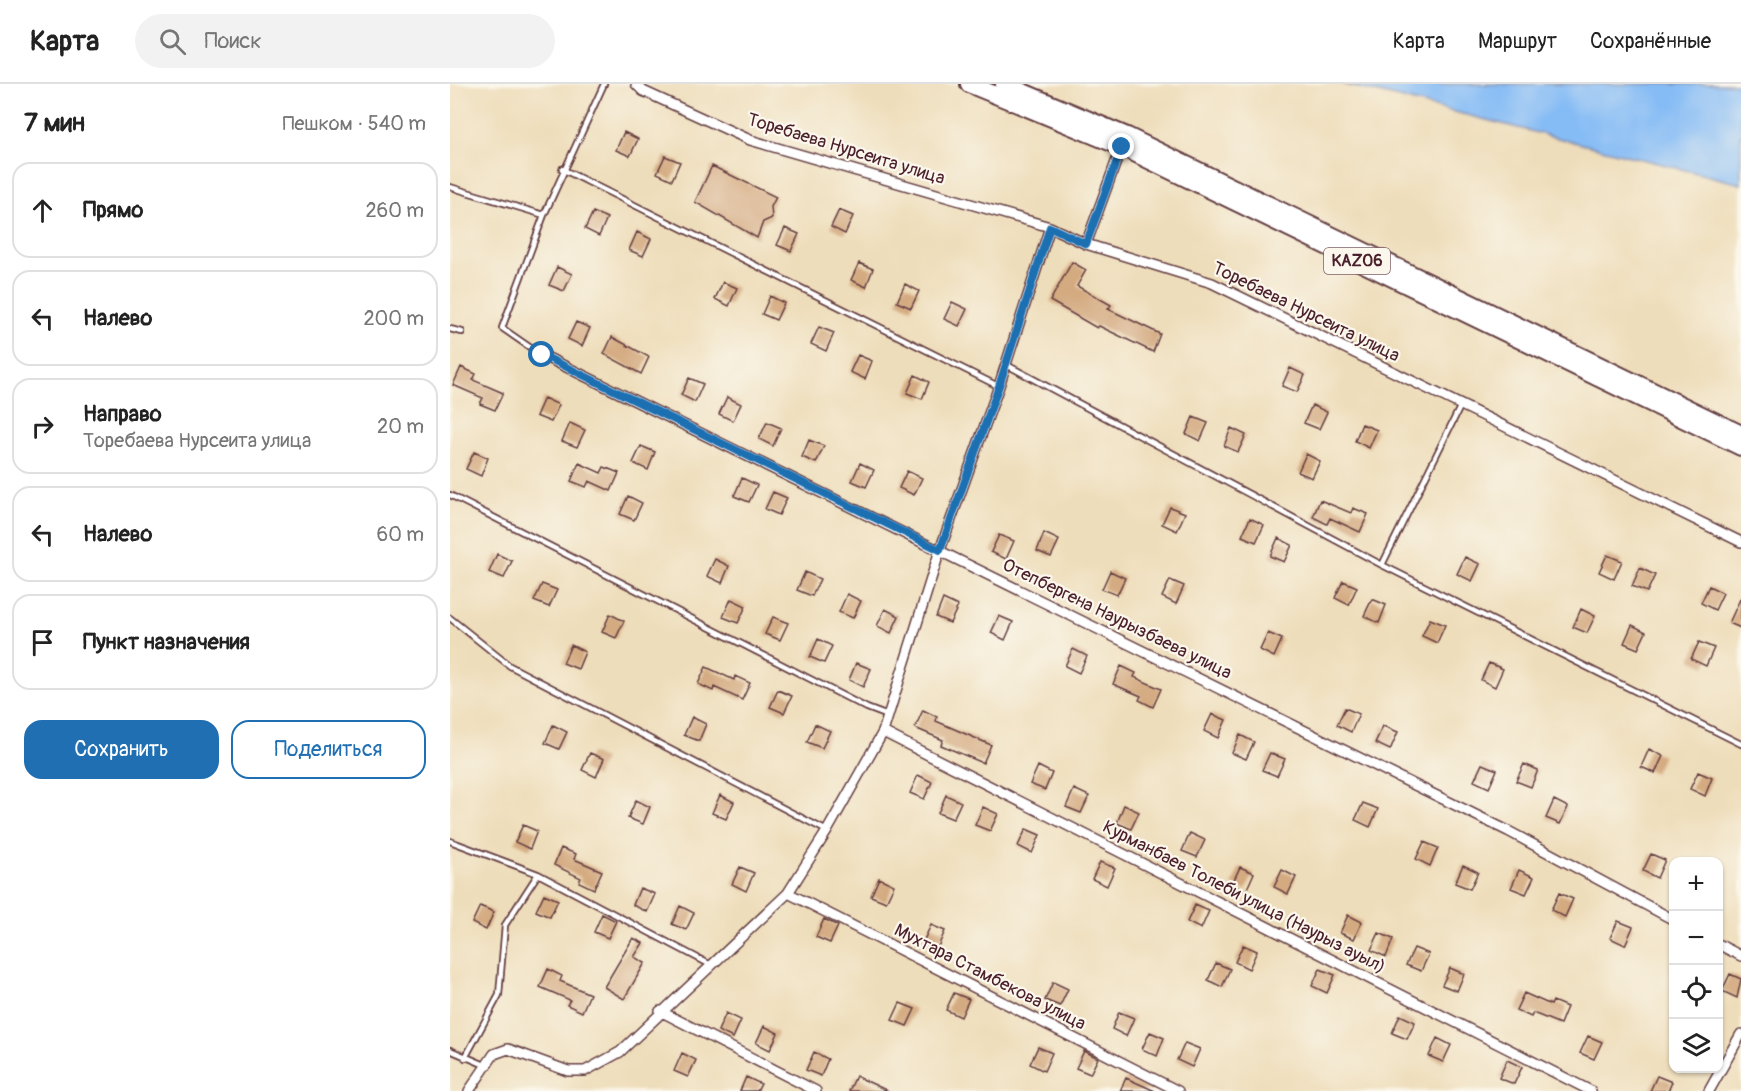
<!DOCTYPE html>
<html lang="ru">
<head>
<meta charset="utf-8">
<style>
  :root { --surface:#fff; --page:#f2f2f2; --text:#222; --muted:#767676; --line:#e0e0e0; --accent:#1f6fb2 }
  body { margin:0; font-family:Pangolin,sans-serif; background:var(--page); color:var(--text) }
  .controls { position:absolute; right:18px; bottom:18px; display:grid; overflow:hidden; border-radius:12px; box-shadow:0 2px 4px #0004 }
  .controls button { width:54px; height:54px; display:grid; place-items:center; padding:0; border:0; border-bottom:2px solid var(--line); background:var(--surface); color:var(--text); font:30px sans-serif }
  .stop { position:absolute; width:18px; height:18px; margin:-14px; border:4px solid #1f6fb2; border-radius:50%; background:#fff }
  .stop.end { background:#1f6fb2; border-color:#fff; box-shadow:0 2px 6px #0008 }
  .list { margin:0; padding:0; list-style:none }
  h2 { display:flex; justify-content:space-between; align-items:center; height:78px; margin:0; padding:0 24px; font-size:26px }
  h2 small { font-size:20px; font-weight:400; color:var(--muted) }
  .list li { display:grid; grid-template-columns:39px 1fr auto; gap:18px; align-items:center; box-sizing:border-box; height:96px; margin:0 12px 12px; padding:0 12px; border:2px solid var(--line); border-radius:18px }
  .list b { display:block; font-size:22px; white-space:nowrap }
  .list p { margin:0; font-size:20px; white-space:nowrap; color:var(--muted) }
  .list em { font-size:20px; font-style:normal; color:var(--muted) }
  .actions { display:flex; gap:12px; padding:18px 24px }
  .actions a { flex:1; padding:14px 0; border:2px solid var(--accent); border-radius:18px; text-align:center; font-size:21px; color:var(--accent) }
  .actions .main { background:var(--accent); color:#fff }
  .icon { flex:none; width:33px; height:33px; fill:none; stroke:currentColor; stroke-width:2; stroke-linecap:round; stroke-linejoin:round }
  .map { position:relative; flex:none; width:1291px; height:1007px; overflow:hidden }
  header { display:flex; align-items:center; gap:36px; box-sizing:border-box; height:84px; padding:0 30px; background:var(--surface); border-bottom:2px solid var(--line) }
  header strong { font-size:28px }
  nav { display:flex; gap:33px; margin-inline-start:auto; font-size:21px }
  .search { width:420px; height:54px; background:var(--page); display:flex; align-items:center; gap:15px; box-sizing:border-box; padding:0 21px; border-radius:33px; color:var(--muted); font-size:22px }
  main { display:flex }
  aside { flex:1; background:var(--surface) }
  .map>svg:first-child { display:block }
</style>
</head>
<body>
<header>
<strong>Карта</strong>
<div class="search"><svg class="icon" aria-label="search" viewBox="0 0 24 24"><circle cx="10" cy="10" r="6"/><path d="M15 15l6 6"/></svg>Поиск</div>
<nav><a>Карта</a><a>Маршрут</a><a>Сохранённые</a></nav>
</header>
<main>
<aside>
<h2>7 мин<small>Пешком · 540 m</small></h2>
<ul class="list">
<li><svg class="icon" aria-label="ahead" viewBox="0 0 24 24"><path d="M12 20V5M6 11l6-6 6 6"/></svg><div><b>Прямо</b></div><em>260 m</em></li>
<li><svg class="icon" aria-label="left" viewBox="0 0 24 24"><path d="M17 20v-9H6M10 6l-5 5 5 5"/></svg><div><b>Налево</b></div><em>200 m</em></li>
<li><svg class="icon" aria-label="right" viewBox="0 0 24 24"><path d="M7 20v-9h11M14 6l5 5-5 5"/></svg><div><b>Направо</b><p>Торебаева Нурсеита улица</p></div><em>20 m</em></li>
<li><svg class="icon" aria-label="left" viewBox="0 0 24 24"><path d="M17 20v-9H6M10 6l-5 5 5 5"/></svg><div><b>Налево</b></div><em>60 m</em></li>
<li><svg class="icon" aria-label="arrive" viewBox="0 0 24 24"><path d="M6 21V4h12l-3 4 3 4H6"/></svg><div><b>Пункт назначения</b></div></li>
</ul>
<div class="actions"><a class="main">Сохранить</a><a>Поделиться</a></div>
</aside>
<div class="map">
<svg width="1291" height="1007" viewBox="0 0 1291 1007">
  <rect width="100%" height="100%" fill="#fbf7ec"/>
  <filter id="ink" filterUnits="userSpaceOnUse"><feTurbulence type="fractalNoise" baseFrequency=".0167" numOctaves="2"/><feDisplacementMap in="SourceGraphic" scale="12" xChannelSelector="R" yChannelSelector="G"/><feConvolveMatrix kernelMatrix="1 2 1 2 8 2 1 2 1" color-interpolation-filters="sRGB"/></filter>
  <filter id="wash" filterUnits="userSpaceOnUse"><feTurbulence type="fractalNoise" baseFrequency=".008" numOctaves="4" result="noise"/><feDisplacementMap in="SourceGraphic" scale="24" xChannelSelector="R" yChannelSelector="G"/><feGaussianBlur stdDeviation="1.35" result="paint"/><feColorMatrix in="noise" values="0 0 0 0 0 0 0 0 0 0 0 0 0 0 0 0 0 1.4 0 .05"/><feComposite in="paint" operator="in"/></filter>
  <g filter="url(#wash)">
    <rect width="100%" height="100%" fill="#eeddba"/>
    <path fill="#86bcf5" stroke="#686e90" stroke-width="1.5" d="M893 0H1291V100Z"/>
    <g id="blocks">
      <path fill="#d4aa81" d="M174 48 188 55 180 72 166 66Z
        M215 72 230 78 222 96 207 89Z
        M262 82 326 113 321 123 322 134 313 138 307 154 245 118Z
        M389 126 403 132 395 150 381 143Z
        M143 128 157 134 149 152 135 145Z
        M335 144 349 150 341 167 327 161Z
        M187 148 201 155 193 172 179 166Z
        M622 178 636 186 627 202 661 221 658 225 710 250 703 268 649 242 647 244 600 217Z
        M409 179 423 185 416 203 401 196Z
        M107 183 122 190 114 207 99 201Z
        M273 198 287 204 279 222 265 215Z
        M455 200 469 207 461 224 447 218Z
        M320 212 334 219 326 236 312 230Z
        M502 218 517 225 509 242 494 235Z
        M126 238 140 244 132 262 118 255Z
        M369 243 384 249 376 267 361 260Z
        M162 253 199 273 191 290 154 270Z
        M408 271 422 277 415 295 400 288Z
        M11 283 26 290 23 296 53 309 45 326 30 320 33 314 3 301Z
        M840 284 855 291 847 308 832 302Z
        M465 291 479 298 472 315 457 309Z
        M239 294 253 300 245 318 231 311Z
        M277 313 291 320 283 337 269 330Z
        M94 314 109 321 101 338 86 332Z
        M862 321 877 328 869 345 854 339Z
        M743 333 758 339 750 357 736 350Z
        M317 338 331 344 323 362 309 355Z
        M120 339 135 346 127 363 112 357Z
        M912 340 927 346 919 364 905 357Z
        M781 344 796 351 788 368 774 362Z
        M359 356 374 362 366 379 352 373Z
        M191 362 205 368 198 386 183 379Z
        M24 368 38 374 31 392 16 385Z
        M856 370 870 377 862 394 848 388Z
        M129 379 151 389 154 383 169 389 161 407 139 397 136 403 121 397Z
        M410 379 424 386 416 403 402 397Z
        M457 387 472 394 464 411 449 404Z
        M292 394 307 401 299 418 284 412Z
        M323 408 337 414 329 431 315 425Z
        M178 412 192 419 184 436 170 430Z
        M870 416 901 429 903 424 918 430 910 448 880 434 877 440 863 433Z
        M720 423 735 429 727 447 712 440Z
        M800 434 814 441 806 458 792 452Z
        M594 449 609 456 601 473 587 467Z
        M549 451 564 457 556 475 541 468Z
        M828 454 842 461 834 478 820 472Z
        M47 470 62 477 54 494 39 488Z
        M1157 471 1172 477 1164 495 1149 488Z
        M1015 473 1030 480 1022 497 1007 490Z
        M265 475 279 482 272 499 257 492Z
        M1190 484 1205 491 1197 508 1182 502Z
        M660 487 675 494 667 511 652 505Z
        M355 488 370 495 362 512 347 506Z
        M720 496 734 502 726 520 712 513Z
        M893 497 907 503 899 521 885 514Z
        M92 500 107 506 99 523 84 517Z
        M1259 502 1273 509 1265 526 1251 519Z
        M397 510 411 517 403 534 389 528Z
        M1291 513V544L1279 539Z
        M281 515 296 522 288 539 273 533Z
        M493 515 508 522 500 539 486 533Z
        M922 515 936 521 929 539 914 532Z
        M435 525 449 532 441 549 427 542Z
        M1131 525 1145 532 1137 549 1123 543Z
        M160 530 174 537 166 554 152 548Z
        M549 532 563 538 555 556 541 549Z
        M323 533 338 539 330 556 315 550Z
        M980 535 995 541 987 559 972 552Z
        M1182 541 1196 548 1188 565 1174 559Z
        M818 549 832 555 824 573 810 566Z
        M368 555 382 562 374 579 360 573Z
        M1249 558 1264 564 1256 582 1241 575Z
        M121 561 135 568 128 585 113 579Z
        M623 565 637 572 629 589 615 582Z
        M406 579 421 585 413 603 399 596Z
        M1039 579 1053 585 1045 603 1031 596Z
        M671 582 686 589 684 593 711 605 703 623 689 616 691 612 663 600Z
        M256 583 284 596 285 592 300 599 292 616 264 603 263 607 248 600Z
        M328 606 342 612 334 629 320 623Z
        M895 624 909 630 901 648 887 641Z
        M473 626 487 633 486 637 541 661 533 679 491 661 493 656 465 644Z
        M762 630 776 636 768 654 754 647Z
        M242 633 256 640 249 657 234 651Z
        M365 640 380 647 372 664 357 658Z
        M103 641 117 648 109 665 95 659Z
        M933 642 948 648 940 666 925 659Z
        M790 651 804 658 796 675 782 669Z
        M1199 665 1213 672 1205 689 1191 683Z
        M140 669 154 675 146 693 132 686Z
        M820 669 835 675 827 692 812 686Z
        M1032 680 1047 686 1039 704 1024 697Z
        M1074 680 1088 686 1081 703 1066 697Z
        M588 682 602 689 595 706 580 700Z
        M1248 688 1262 694 1255 712 1240 705Z
        M468 691 482 698 474 715 460 709Z
        M624 705 639 712 631 729 616 723Z
        M270 711 284 718 276 735 262 729Z
        M496 711 511 718 503 735 488 729Z
        M186 716 200 723 193 740 178 734Z
        M1104 716 1118 723 1110 740 1096 734Z
        M913 719 928 725 920 743 905 736Z
        M674 721 689 728 681 745 667 739Z
        M533 723 548 730 540 747 525 741Z
        M73 741 87 747 80 765 65 758Z
        M576 745 590 751 582 769 568 762Z
        M740 749 755 756 747 773 732 767Z
        M974 758 988 764 980 782 966 775Z
        M111 764 126 770 124 775 152 787 144 805 129 798 131 794 104 781Z
        M1201 770 1215 776 1207 794 1193 787Z
        M650 778 665 784 657 802 642 795Z
        M1013 781 1028 788 1020 805 1005 799Z
        M290 783 304 789 296 807 282 800Z
        M790 783 804 789 796 807 782 800Z
        M832 786 846 793 838 810 824 803Z
        M1069 786 1084 793 1076 810 1061 804Z
        M429 794 444 801 436 818 421 812Z
        M190 804 205 810 197 828 183 821Z
        M1109 809 1123 815 1115 833 1101 826Z
        M94 810 108 816 100 833 86 827Z
        M745 821 759 827 751 845 737 838Z
        M30 822 44 828 36 846 22 839Z
        M230 822 244 829 236 846 222 840Z
        M152 830 166 837 158 854 144 848Z
        M898 831 912 838 904 855 890 849Z
        M374 835 388 842 380 859 366 853Z
        M1168 837 1183 843 1175 861 1160 854Z
        M481 841 495 847 487 865 473 858Z
        M929 849 943 855 936 873 921 866Z
        M183 854 193 859 184 873 195 879 174 915 154 903Z
        M793 861 807 867 799 885 785 878Z
        M964 864 979 870 971 887 956 881Z
        M766 879 780 885 772 903 758 896Z
        M1000 884 1014 890 1007 907 992 901Z
        M98 885 112 892 110 897 140 910 132 928 117 921 120 916 90 903Z
        M870 885 885 891 877 909 862 902Z
        M1280 890 1291 895 1287 914 1272 907Z
        M603 898 618 905 610 922 595 916Z
        M504 909 519 915 511 933 496 926Z
        M1074 909 1101 921 1103 917 1117 923 1110 940 1083 929 1081 933 1066 926Z
        M450 919 465 925 457 942 442 936Z
        M669 928 684 934 676 952 662 945Z
        M276 929 291 936 283 954 268 947Z
        M950 931 965 938 957 955 942 949Z
        M314 942 328 949 320 966 306 959Z
        M700 948 714 954 707 972 692 965Z
        M1138 952 1152 958 1144 975 1130 969Z
        M987 954 1001 961 993 978 979 972Z
        M735 959 750 965 742 983 727 976Z
        M588 963 602 969 594 987 580 980Z
        M634 967 648 974 640 990 626 984Z
        M364 968 378 975 371 992 356 986Z
        M232 969 246 976 238 993 224 987Z
        M1057 976 1072 983 1064 1000 1049 994Z
        M406 992 438 1007H399Z
        M1207 992 1222 998 1218 1007H1200Z
        M296 993 311 1000 307 1007H290Z
        M676 994 705 1007H670Z"/>
    </g>
  </g>
  <g filter="url(#ink)">
    <use href="#blocks" fill-opacity="0" stroke="#633c40" stroke-width="1.5"/>
    <g fill="none" stroke-linecap="round" stroke-linejoin="round">
      <g stroke="#633c40" stroke-width="8">
        <path id="lane" d="M112 85 548 302
          M0 103 94 131
          M0 245 12 248
          M91 271 52 244 94 131 154 0
          M555 280 932 481 1291 660
          M0 411 417 624 438 632
          M932 481 1011 321
          M0 534 60 582 377 747
          M0 757 88 790 261 881
          M0 966 35 981
          M15 974 49 911 55 841 88 790"/>
      </g>
      <g stroke="#633c40" stroke-width="12">
        <path id="street" d="M186 0 193 7 300 56 600 143 636 160 762 199 1291 458
          M636 160 673 59
          M92 271 1058 747 1224 836
          M433 648 1141 1007
          M338 809 728 1007
          M1268 860 1291 872
          M210 927 366 1007
          M19 1007 44 970 58 965 118 987H135L170 968 338 809 377 747 433 648 490 466 549 302 600 143
          M1259 1007 1291 950"/>
      </g>
      <g stroke="#633c40" stroke-width="20">
        <path id="highway" d="M519 0 672 63 1291 363
          M554 0 677 52 1291 350"/>
      </g>
      <use href="#lane" stroke="#fff" stroke-width="4.5"/>
      <use href="#street" stroke="#fff" stroke-width="9"/>
      <use href="#highway" stroke="#fff" stroke-width="16"/>
    </g>
  </g>
  <g fill="none" stroke-linecap="round" stroke-linejoin="round" filter="url(#ink)">
    <path stroke="#1f6fb2" stroke-width="8" d="M92 271 490 466 549 302 600 143 636 160 672 63"/>
  </g>
  <g text-anchor="middle" dominant-baseline="central" stroke-width="4.5" stroke-linejoin="round" paint-order="stroke">
    <rect fill="#fbf7ec" stroke="#7f6065" stroke-width="1.5" x="874" y="164" width="66" height="26" rx="4.5"/>
    <g font-size="16" font-weight="bold" fill="#4a1f2b">
      <text x="907" y="177">KАZ06</text>
    </g>
    <g font-size="18" fill="#4a1f2b" stroke="#fbf7ec">
      <text transform="translate(396 65) rotate(17)">Торебаева Нурсеита улица</text>
      <text transform="translate(856 228) rotate(26)">Торебаева Нурсеита улица</text>
      <text transform="translate(667 535) rotate(26)">Отепбергена Наурызбаева улица</text>
      <text transform="translate(794 813) rotate(27)">Курманбаев Толеби улица (Наурыз ауыл)</text>
      <text transform="translate(540 893) rotate(27)">Мухтара Стамбекова улица</text>
    </g>
  </g>
</svg>
<div class="controls">
<button>+</button>
<button>−</button>
<button><svg class="icon" aria-label="locate" viewBox="0 0 24 24"><circle cx="12" cy="12" r="6"/><path d="M12 2v4M12 18v4M2 12h4M18 12h4"/></svg></button>
<button><svg class="icon" aria-label="layers" viewBox="0 0 24 24"><path d="M12 4l9 5-9 5-9-5zM3 14l9 5 9-5"/></svg></button>
</div>
<div class="stop" style="left:92px;top:271px"></div>
<div class="stop end" style="left:672px;top:63px"></div>
</div>
</main>
</body>
</html>
